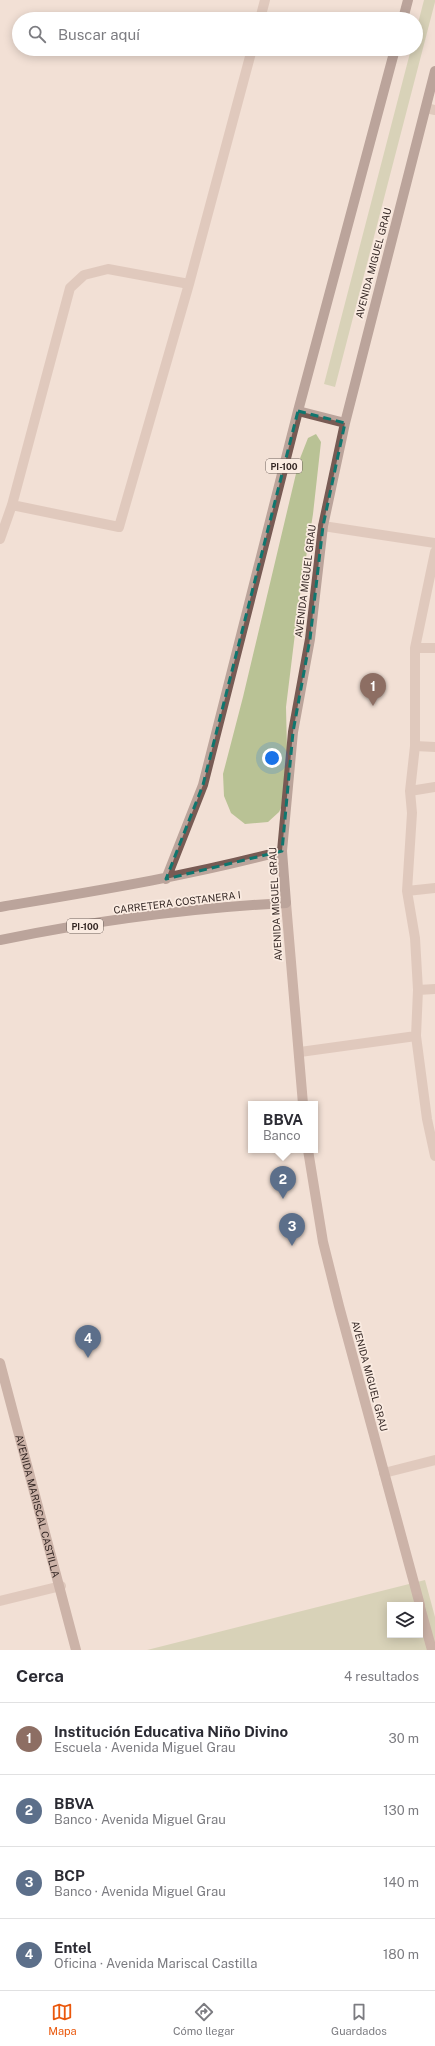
<!DOCTYPE html>
<html lang="es">
<head>
<meta charset="utf-8">
<style>
  :root { --surface:#fff; --page:#f2f2f3; --text:#2b2b33; --muted:#7c7c81; --line:#e1e1e2; --accent:#ea580c }
  body { margin:0; font-family:"Public Sans",sans-serif; background:var(--page); color:var(--text) }
  .controls { position:absolute; right:12px; bottom:12px; display:grid; overflow:hidden; border-radius:0px; box-shadow:0 2px 10px #0003 }
  .controls button { width:36px; height:36px; display:grid; place-items:center; padding:0; border:0; border-bottom:1px solid var(--line); background:var(--surface); color:var(--text); font:20px sans-serif }
  .you { position:absolute; left:272px; top:758px; width:14px; height:14px; margin:-10px; border:3px solid #fff; border-radius:50%; background:#1a73e8; box-shadow:0 0 0 6px #1a73e833 }
  .badge { display:grid; place-items:center; width:26px; height:26px; border-radius:50%; background:var(--accent); color:#fff; font-size:13px; font-weight:700 }
  .pin { position:absolute; translate:-50% -33px; filter:drop-shadow(0 1px 2px #0008) }
  .pin::after { content:''; position:absolute; top:21px; width:14px; height:12px; background:inherit; clip-path:polygon(0 0,100% 0,50% 100%) }
  .popup { position:absolute; left:248px; top:1101px; width:70px; height:52px; box-sizing:border-box; display:grid; place-content:center; border-radius:0px; background:var(--surface); filter:drop-shadow(0 1px 3px #0005); font-size:13px; white-space:nowrap; color:var(--muted) }
  .popup b { font-size:15px; color:var(--text) }
  .popup::after { content:''; position:absolute; left:50%; top:100%; margin-left:-8px; border:8px solid transparent; border-top-color:var(--surface) }
  .list { margin:0; padding:0; list-style:none }
  h2 { display:flex; justify-content:space-between; align-items:center; height:52px; margin:0; padding:0 16px; font-size:17px }
  h2 small { font-size:13px; font-weight:400; color:var(--muted) }
  .list li { display:grid; grid-template-columns:26px 1fr auto; gap:12px; align-items:center; box-sizing:border-box; height:72px; padding:0 16px; border-top:1px solid var(--line) }
  .list b { display:block; font-size:15px; white-space:nowrap }
  .list p { margin:0; font-size:13px; white-space:nowrap; color:var(--muted) }
  .list em { font-size:13px; font-style:normal; color:var(--muted) }
  .icon { flex:none; width:22px; height:22px; fill:none; stroke:currentColor; stroke-width:2; stroke-linecap:round; stroke-linejoin:round }
  .map { position:relative; flex:none; width:435px; height:1650px; overflow:hidden }
  .search { position:absolute; background:var(--surface); box-shadow:0 2px 10px #0003; left:12px; right:12px; top:12px; height:44px; display:flex; align-items:center; gap:10px; box-sizing:border-box; padding:0 14px; border-radius:22px; color:var(--muted); font-size:15px }
  .sheet { height:340px; background:var(--surface) }
  nav { display:flex; justify-content:space-around; align-items:center; box-sizing:border-box; height:56px; border-top:1px solid var(--line); background:var(--surface); font-size:11px; color:var(--muted) }
  nav a { display:grid; justify-items:center; gap:2px }
  nav .on { color:var(--accent) }
  .map>svg:first-child { display:block }
</style>
</head>
<body>
<div class="map">
<svg width="435" height="1650" viewBox="0 0 435 1650">
  <rect width="100%" height="100%" fill="#f2e0d5"/>
  <path fill="#b9c295" fill-rule="evenodd" d="M424 0H435V2L335 387 324 384 411 49H416V31Z
    M316 434 321 442 313 514 299 601 286 707 288 794 279 812 268 822 245 824 231 813 224 796 223 774 243 697 299 461 308 438Z
    M425 1580 435 1617V1650H147ZM390 1605H420V1635H390Z"/>
  <g fill="none" stroke-linecap="round" stroke-linejoin="round">
    <path stroke="#cbaea1" stroke-width="10" d="M260 19 265 0
      M12 505 119 527 189 284 252 49
      M323 526 435 543
      M0 539 12 505 70 288 84 275 108 269 189 284
      M435 552 415 648V746L410 791 412 813 407 891 415 938 418 990 416 1036 427 1119 435 1156
      M415 648H435
      M415 746 435 747
      M410 791 435 787
      M407 891 435 888
      M418 990 435 989
      M300 1052 416 1036
      M384 1473 435 1460
      M0 1601 61 1586"/>
    <path stroke="#cbaea1" stroke-width="10" d="M426 108 435 110"/>
    <g stroke="#9e7c72" stroke-width="10">
      <path d="M286 903 303 1104"/>
      <path d="M308 1150 323 1242 339 1306 420 1605"/>
      <path id="s1" d="M0 1363 76 1650"/>
      <path d="M420 1607 432 1650"/>
    </g>
    <path stroke="#785b54" stroke-width="10" d="M403 19 408 0
      M298 411 345 423
      M166 879 203 785 298 411 395 49
      M0 907C95 891 189 876 282 851
      M0 940C94 921 190 908 286 903L282 851 293 732 310 639 323 526 345 423 435 71"/>
  </g>
  <path d="M0 0H435V1650H0ZM298 411 345 423 323 526 310 639 293 732 282 851 166 879 203 785Z" fill="#f2e0d5" fill-opacity=".55" fill-rule="evenodd"/>
  <path fill="none" stroke="#0f766e" stroke-width="3" stroke-dasharray="8 5" stroke-linejoin="round" d="M298 411 345 423 323 526 310 639 293 732 282 851 166 879 203 785Z"/>
  <g text-anchor="middle" dominant-baseline="central" stroke-width="3.5" stroke-linejoin="round" paint-order="stroke">
    <g fill="#faebe1" stroke="#6f625d" stroke-width="1">
      <rect x="266" y="459" width="36" height="14" rx="3"/>
      <rect x="67" y="919" width="36" height="14" rx="3"/>
    </g>
    <g font-size="9" font-weight="bold" fill="#342724">
      <text x="284" y="466">PI-100</text>
      <text x="85" y="926">PI-100</text>
    </g>
    <g font-size="10" fill="#342724" stroke="#faebe1">
      <text transform="translate(373 263) rotate(-75)">AVENIDA MIGUEL GRAU</text>
      <text transform="translate(305 581) rotate(-83)">AVENIDA MIGUEL GRAU</text>
      <text transform="translate(177 902) rotate(-7)">CARRETERA COSTANERA I</text>
      <text transform="translate(275 904) rotate(-93)">AVENIDA MIGUEL GRAU</text>
      <text transform="translate(370 1376) rotate(75)">AVENIDA MIGUEL GRAU</text>
      <text stroke="none"><textPath href="#s1" startOffset="148">AVENIDA MARISCAL CASTILLA</textPath></text>
    </g>
  </g>
</svg>
<div class="controls">
<button><svg class="icon" aria-label="layers" viewBox="0 0 24 24"><path d="M12 4l9 5-9 5-9-5zM3 14l9 5 9-5"/></svg></button>
</div>
<div class="you"></div>
<div class="pin badge" style="left:373px;top:706px;background:#8d6e63">1</div>
<div class="pin badge" style="left:283px;top:1199px;background:#5c6f8a">2</div>
<div class="popup"><b>BBVA</b>Banco</div>
<div class="pin badge" style="left:292px;top:1246px;background:#5c6f8a">3</div>
<div class="pin badge" style="left:88px;top:1358px;background:#5c6f8a">4</div>
<div class="search"><svg class="icon" aria-label="search" viewBox="0 0 24 24"><circle cx="10" cy="10" r="6"/><path d="M15 15l6 6"/></svg>Buscar aquí</div>
</div>
<section class="sheet">
<h2>Cerca<small>4 resultados</small></h2>
<ul class="list">
<li><span class="badge" style="background:#8d6e63">1</span><div><b>Institución Educativa Niño Divino</b><p>Escuela · Avenida Miguel Grau</p></div><em>30 m</em></li>
<li><span class="badge" style="background:#5c6f8a">2</span><div><b>BBVA</b><p>Banco · Avenida Miguel Grau</p></div><em>130 m</em></li>
<li><span class="badge" style="background:#5c6f8a">3</span><div><b>BCP</b><p>Banco · Avenida Miguel Grau</p></div><em>140 m</em></li>
<li><span class="badge" style="background:#5c6f8a">4</span><div><b>Entel</b><p>Oficina · Avenida Mariscal Castilla</p></div><em>180 m</em></li>
</ul>
</section>
<nav>
<a class="on"><svg class="icon" aria-label="map" viewBox="0 0 24 24"><path d="M3 6l6-2 6 2 6-2v14l-6 2-6-2-6 2zM9 4v14M15 6v14"/></svg>Mapa</a>
<a><svg class="icon" aria-label="directions" viewBox="0 0 24 24"><path d="M12 3l9 9-9 9-9-9zM9 14v-3h6M13 9l2 2-2 2"/></svg>Cómo llegar</a>
<a><svg class="icon" aria-label="saved" viewBox="0 0 24 24"><path d="M7 4h10v16l-5-4-5 4z"/></svg>Guardados</a>
</nav>
</body>
</html>
